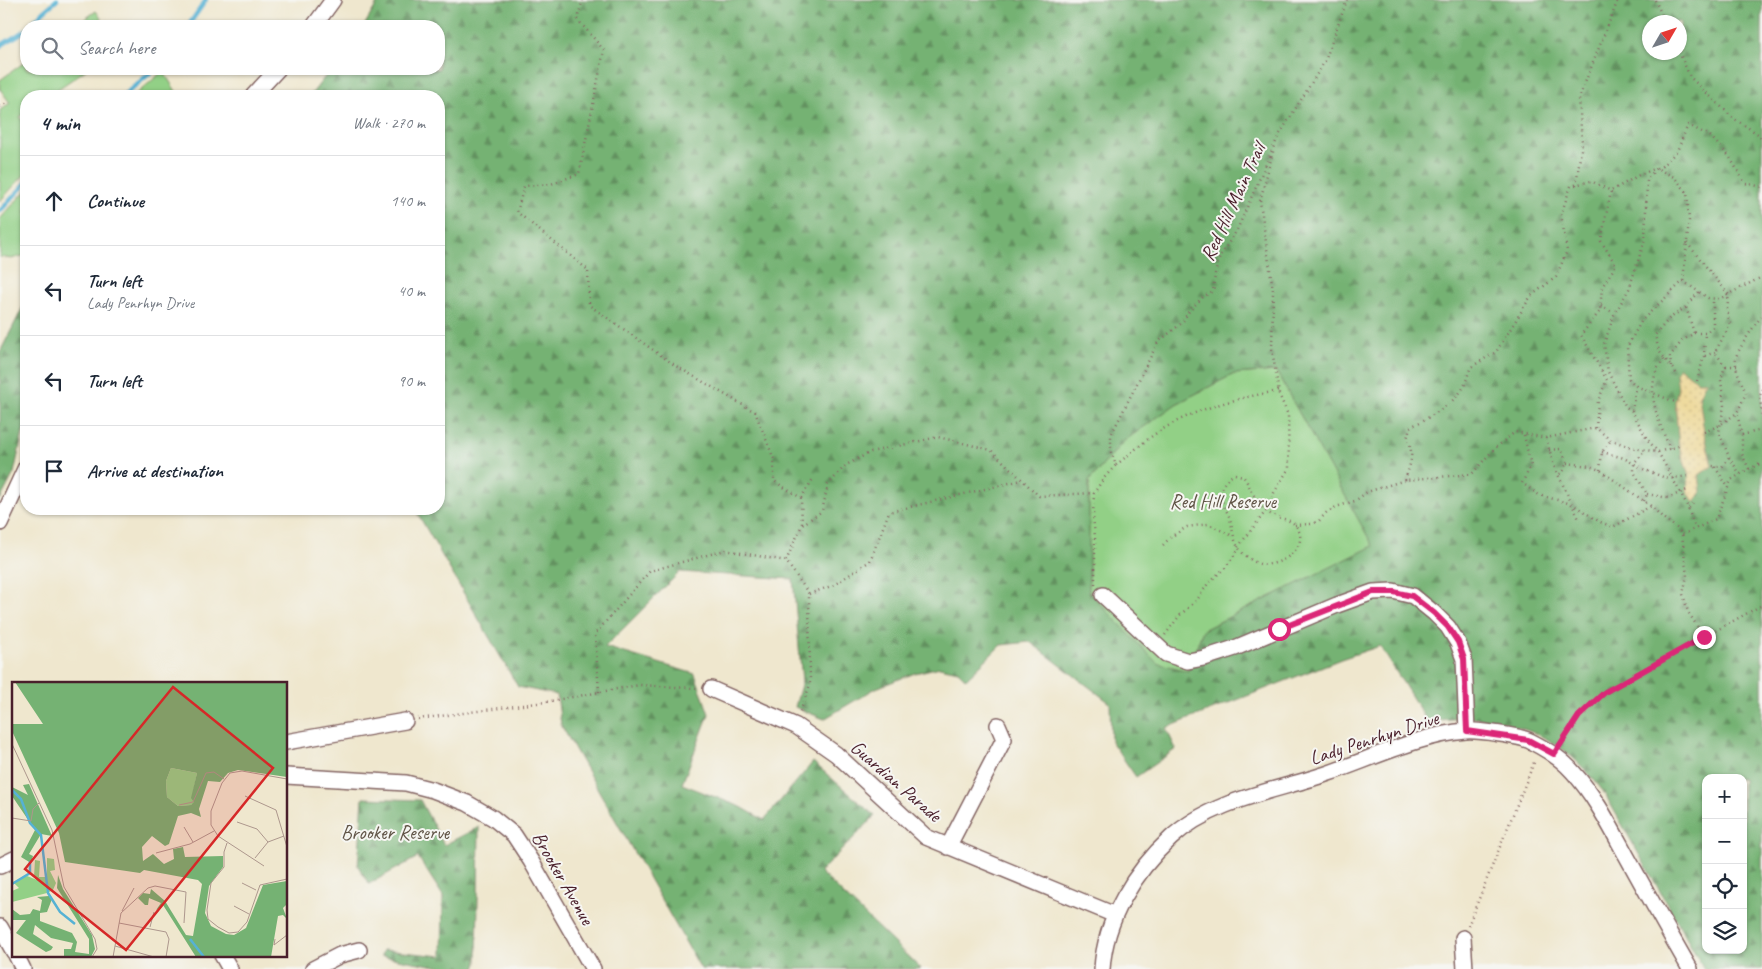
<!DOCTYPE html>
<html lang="en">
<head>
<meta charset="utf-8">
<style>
  :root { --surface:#fff; --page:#f6f6f7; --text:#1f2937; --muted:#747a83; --line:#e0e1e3 }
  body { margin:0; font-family:Caveat,sans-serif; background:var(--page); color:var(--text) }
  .controls { position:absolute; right:15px; bottom:15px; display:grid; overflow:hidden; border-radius:10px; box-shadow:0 1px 4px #0004 }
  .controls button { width:45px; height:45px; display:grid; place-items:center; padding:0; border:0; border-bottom:1px solid var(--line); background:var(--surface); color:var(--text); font:25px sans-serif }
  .compass { position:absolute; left:1642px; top:15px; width:45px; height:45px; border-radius:50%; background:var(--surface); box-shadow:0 1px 4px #0004; rotate:51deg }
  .stop { position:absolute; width:15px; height:15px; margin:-11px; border:4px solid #db2777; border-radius:50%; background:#fff }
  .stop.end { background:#db2777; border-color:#fff; box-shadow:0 1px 5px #0008 }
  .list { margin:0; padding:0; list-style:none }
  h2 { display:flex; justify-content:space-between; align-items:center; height:65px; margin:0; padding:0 20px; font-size:21px }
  h2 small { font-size:16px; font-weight:400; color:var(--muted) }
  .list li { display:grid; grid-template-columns:32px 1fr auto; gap:15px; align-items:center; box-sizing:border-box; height:90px; padding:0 20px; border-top:1px solid var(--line) }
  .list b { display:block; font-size:19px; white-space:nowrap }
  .list p { margin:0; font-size:16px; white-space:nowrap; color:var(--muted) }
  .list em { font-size:16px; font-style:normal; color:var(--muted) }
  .icon { flex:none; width:28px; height:28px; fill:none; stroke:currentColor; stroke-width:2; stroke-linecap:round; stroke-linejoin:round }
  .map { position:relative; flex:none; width:1762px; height:969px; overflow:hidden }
  .search { position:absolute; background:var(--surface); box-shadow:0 1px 4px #0004; left:20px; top:20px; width:425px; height:55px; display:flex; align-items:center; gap:12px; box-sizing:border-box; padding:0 18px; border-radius:20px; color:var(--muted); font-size:19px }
  .panel { position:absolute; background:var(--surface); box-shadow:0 1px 4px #0004; left:20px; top:90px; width:425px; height:425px; border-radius:20px }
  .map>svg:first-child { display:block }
</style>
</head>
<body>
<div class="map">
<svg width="1762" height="969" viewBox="0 0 1762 969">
  <defs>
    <pattern id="forest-firs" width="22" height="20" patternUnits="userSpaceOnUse" patternTransform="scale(1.25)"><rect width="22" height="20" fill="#75b273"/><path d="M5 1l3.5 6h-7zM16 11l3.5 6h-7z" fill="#62905f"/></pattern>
    <pattern id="sand-dots" width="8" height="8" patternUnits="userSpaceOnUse" patternTransform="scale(1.25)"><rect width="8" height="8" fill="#eeda9e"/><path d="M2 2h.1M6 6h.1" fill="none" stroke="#cebb88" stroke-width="1.8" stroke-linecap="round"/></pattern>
  </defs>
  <rect width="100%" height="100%" fill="#f6f6f2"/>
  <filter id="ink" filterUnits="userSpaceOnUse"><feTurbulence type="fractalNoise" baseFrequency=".02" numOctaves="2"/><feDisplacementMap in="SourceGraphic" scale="10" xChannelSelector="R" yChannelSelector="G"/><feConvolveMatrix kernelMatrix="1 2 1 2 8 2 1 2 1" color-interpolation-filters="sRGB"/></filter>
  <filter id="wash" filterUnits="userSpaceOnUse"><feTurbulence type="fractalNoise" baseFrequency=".0096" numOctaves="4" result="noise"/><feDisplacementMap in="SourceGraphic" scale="20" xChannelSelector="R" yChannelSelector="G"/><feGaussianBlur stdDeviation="1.12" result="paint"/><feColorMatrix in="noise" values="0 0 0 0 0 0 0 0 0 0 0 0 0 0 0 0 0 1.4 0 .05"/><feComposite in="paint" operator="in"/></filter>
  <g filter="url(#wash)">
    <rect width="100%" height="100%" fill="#efe7ce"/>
    <path fill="#92d086" stroke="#6e7858" d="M96 11 107 26H75Z
      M26 61V69H87L48 96H26V112L20 117 26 126V173L0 201V110L10 103 0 89V80Z
      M163 71 179 96H134Z
      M26 190V255L11 259 0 257V219Z
      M1276 371 1374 546 1203 630 1188 671 1156 663 1088 591 1089 481 1124 441 1176 404 1234 374Z"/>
    <path fill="url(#forest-firs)" stroke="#60684f" fill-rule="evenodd" d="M379 0H1762V969H1704L1603 791C1572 752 1549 733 1500 723 1491 721 1482 718 1473 718 1458 718 1442 720 1427 721L1380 646 1341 659 1166 728 1176 749 1136 777 1111 741 1110 703 1030 642 1001 645 966 679 958 671 940 667 915 673 876 688 824 719 795 707 802 681 793 579 680 572 605 647 695 674 709 714 682 784 741 807 764 820 813 762 875 816 820 872 921 969H701L561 725 557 695 518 687 415 509H439V96H310L331 69H439V26H364ZM1650 22H1680V52H1650ZM1276 371 1373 546 1203 630 1188 671 1157 663 1089 592V481L1124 441 1176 404 1234 374ZM1706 778H1743V950H1706Z
      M26 301V419L14 473 0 500V352Z
      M363 798 420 800 444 845 479 827 477 963 475 969H441V967L381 956 383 950 442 956 443 896 418 857 369 884 358 866Z"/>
    <path fill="url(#sand-dots)" stroke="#9c7c64" d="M1679 367 1697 381H1706L1699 396 1704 432 1712 466 1699 475 1701 493 1694 502 1687 490 1689 476 1679 446 1675 402 1678 388 1676 373Z"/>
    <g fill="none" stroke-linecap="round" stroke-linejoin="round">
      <path stroke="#56b2d4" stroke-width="4.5" d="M30 26 44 11 57 0
        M188 26 206 0
        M0 46 26 30
        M123 96 155 69
        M0 211 26 183"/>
    </g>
  </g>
  <g filter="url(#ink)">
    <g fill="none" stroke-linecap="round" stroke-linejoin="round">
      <g stroke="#846564" stroke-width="18">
        <path id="minor" d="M314 26 333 0
          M253 96 278 69
          M0 523 26 467
          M1103 595 1166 654 1188 661 1204 658 1235 648 1337 605 1373 592 1393 591 1413 596 1434 613 1448 627 1458 643 1464 659 1467 731
          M711 689 796 726 836 754 926 837 1115 915
          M286 742 405 721
          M286 776 406 783 433 790 467 803 493 818 514 835 531 861 593 969
          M948 847 1004 739 998 725
          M0 866 14 859
          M0 927 14 952
          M1463 938 1465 969
          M16 955 23 969
          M222 955 230 969
          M313 969 340 955 359 950
          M1102 969C1105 919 1135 871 1171 838 1213 799 1277 791 1329 773 1370 759 1423 734 1466 731 1477 730 1521 736 1530 741 1546 749 1562 759 1573 772 1595 796 1610 826 1626 855 1647 893 1668 931 1690 969"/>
      </g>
      <path stroke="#846564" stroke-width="2.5" stroke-dasharray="1 4" stroke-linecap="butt" d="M583 0 577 19 604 50 579 174 551 184 524 186 517 212 588 270 589 305 676 366 755 412 774 459V481L801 498 802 525
        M1655 0 1665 22
        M1679 52 1690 77 1733 118 1758 134 1762 141
        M0 107 6 103
        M1576 185 1582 143 1579 98 1618 0
        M1687 243 1729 295 1727 309 1730 325 1715 352 1725 366 1721 380 1724 406 1719 432 1729 457 1722 467 1712 466
        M1683 281 1708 298 1719 299 1762 277
        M1601 306 1614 313
        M1694 333H1705L1713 327V299
        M1705 356 1715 352
        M1664 359C1662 363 1657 367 1656 372 1647 399 1660 424 1670 449
        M1726 366H1737
        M1671 367 1670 356 1682 341 1694 333 1686 307
        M1676 373 1659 351 1655 335 1669 319 1686 307 1699 292
        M1697 381 1704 356 1705 333
        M1636 386 1675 402
        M1762 389 1760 396 1762 417
        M1632 411 1636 386 1629 379 1627 347 1642 320 1683 281 1689 221 1687 192 1674 177 1656 168 1647 180 1645 239 1629 289 1614 315 1604 344 1608 372 1626 407 1632 411 1647 439 1658 452 1686 503 1695 528
        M1596 428 1598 401 1607 380 1581 335 1600 311 1602 287 1616 265 1601 241 1611 191
        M1704 432 1720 425 1737 413
        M1524 435 1531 466 1522 483 1539 495 1572 504 1600 522 1613 527 1651 506 1663 518 1678 529 1682 535 1716 519 1731 480 1749 469 1762 463
        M1742 435 1762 430
        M1546 438 1554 466 1580 521
        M1549 450 1561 449 1567 463 1563 472 1558 475
        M1602 452 1624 458 1643 469 1663 477 1672 478 1689 476
        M1729 457 1740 474
        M1567 463 1589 466 1600 470 1651 506
        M1116 465C1129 455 1142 443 1155 434 1193 409 1235 398 1279 391
        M1715 467 1728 487
        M1749 469 1742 454V435L1737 413 1746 393C1742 383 1734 368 1736 357 1738 350 1756 322 1762 316
        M1600 470 1602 452 1611 440
        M1235 474 1243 476C1252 488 1255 504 1269 513 1277 519 1290 518 1296 526 1312 547 1279 568 1260 564 1253 562 1245 556 1241 551 1231 540 1234 524 1227 512 1218 496 1218 483 1235 474Z
        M1405 480C1410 465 1415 454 1407 439L1410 427C1427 419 1456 403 1464 386 1467 380 1468 373 1471 367L1496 352 1531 296 1556 277 1567 251 1561 214 1571 186 1591 181 1611 191 1639 175 1662 166 1677 151 1688 125 1710 136 1729 156 1745 183 1762 187
        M1647 494 1668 498 1687 490
        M801 498 813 479
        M1644 501 1647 494 1634 472V463L1646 450
        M1689 508 1694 502
        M1295 525 1311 524 1319 521 1326 513 1336 507 1355 501 1367 492 1405 480 1472 474 1494 449 1515 432 1546 438 1596 428 1611 440 1634 448 1658 452 1679 446
        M1682 535 1687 576 1683 594 1688 612 1704 637
        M1163 545 1172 536 1187 527 1208 524 1233 536
        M1238 547 1266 511 1274 493 1289 468 1288 415 1279 394 1272 349 1273 290 1260 201 1274 148
        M786 561 802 525 822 511 828 485 846 465 871 452 938 437 991 450 1039 496 1094 493
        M1095 584V537L1093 516 1094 493 1104 478 1116 465 1111 452V435L1158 342 1182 323 1189 311 1203 297 1213 291 1215 274 1220 256 1237 230 1278 137 1325 61 1347 0
        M809 594 834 585 870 561 889 512 1022 480
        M1165 635 1180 615 1197 600 1209 582 1225 568 1239 549
        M599 692 595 634 650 571 725 550 786 561 809 594 810 685 800 712
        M418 719 545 702 639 685 697 688
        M1561 744 1579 716 1605 692 1762 605
        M1468 926 1535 760"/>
      <use href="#minor" stroke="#fff" stroke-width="15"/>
    </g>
  </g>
  <g fill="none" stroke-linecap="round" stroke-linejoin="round" filter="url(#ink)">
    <path stroke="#db2777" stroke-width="6" d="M1279 629 1373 592H1394L1412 596 1434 613 1448 627 1458 642 1464 659 1467 731 1528 740 1554 754 1579 716 1605 692 1704 637"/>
  </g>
  <g text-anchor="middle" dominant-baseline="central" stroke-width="4" stroke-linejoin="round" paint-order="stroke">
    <g font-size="20" fill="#4a1f2b" stroke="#f6f6f2">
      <text transform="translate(1233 202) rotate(-65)">Red Hill Main Trail</text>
      <text transform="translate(1374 738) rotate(-18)">Lady Penrhyn Drive</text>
      <text transform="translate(896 781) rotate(41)">Guardian Parade</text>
      <text transform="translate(563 878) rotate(60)">Brooker Avenue</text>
    </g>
    <g font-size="20" fill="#605446" stroke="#f6f6f2">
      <text x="1223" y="501">Red Hill Reserve</text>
      <text x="395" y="832">Brooker Reserve</text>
    </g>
  </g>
  <g transform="translate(12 682)">
    <rect width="275" height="275" fill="#efe7ce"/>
    <path d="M159 86 185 91 180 115 183 121 179 123 166 124 155 115 154 99ZM35 176 42 177 43 188 38 189 44 201 41 208 37 210 34 196 35 211 0 220V209L7 206 1 200 15 194 25 198 22 195 23 178 28 179 27 195H35Z" fill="#92d086"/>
    <path d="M3 0H275V95L226 88 216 91 208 100 196 99 187 127 189 135 179 131 166 134 157 162 153 164 140 154 130 165 131 179 141 172 152 182 162 177 161 167 171 165 173 175 211 174V185L197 204 193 231 199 244 214 252 222 253 234 246 251 203 275 199V222L271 226 275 237 271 233 266 234 259 275H184L151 223 144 228 149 221 137 216 136 223H133L126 216 131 211 138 212 139 207 153 219 174 253 181 254 190 202 186 198 132 188 128 191 53 180 47 151 0 49V42H31ZM159 86 185 91 179 116 182 120 179 123 166 124 155 115 154 99ZM17 102 40 154 29 152 17 172 21 174 19 181 9 175 23 148 0 114V105L16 113 11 103ZM46 193 51 207 80 253 83 267 79 275H52V267H59L61 261 39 256 23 243 21 252 41 265 39 268 34 270 4 251 14 238H0V227L8 233 18 232 21 227 28 229 30 218 25 215 37 214 40 217 35 230 28 231V239L60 251 65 260 63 270 77 272V257L45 206Z" fill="#75b273" fill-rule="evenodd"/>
    <path fill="none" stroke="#56b2d4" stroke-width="2.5" d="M0 108 9 117 18 141 29 153 36 211 48 230 63 242M0 202 18 191V179M178 257 192 275"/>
    <path fill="none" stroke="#ad978d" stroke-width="1" d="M0 62 40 148 52 205 83 257 85 267 80 275M233 114 264 128 275 165M167 123 181 120 194 91 202 90 212 97M0 136 19 139 21 127 27 121M225 140 245 147 256 160M172 145 181 160M215 161 212 170V185L199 201 195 228 196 237 206 245 217 251 226 250 235 240 248 203 275 197M144 171 178 162 202 149M243 176 256 160 272 154M252 184 206 154 199 143V129L210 101 218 91 230 89 275 97M230 201 244 208M222 224 237 232M110 229 122 206M107 241 154 250 157 257 154 275M138 245 142 230M263 257 262 263 275 253M103 264 142 275M101 275 109 231 136 206 143 204 174 210 172 241"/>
    <path fill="#d62828" fill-opacity="0.15" stroke="#d62828" stroke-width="2.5" d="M161 5 261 86 114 268 13 187Z"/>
    <rect width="275" height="275" fill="none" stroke="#4a1f2b" stroke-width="2.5"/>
  </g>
</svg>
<div class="controls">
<button>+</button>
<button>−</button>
<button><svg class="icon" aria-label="locate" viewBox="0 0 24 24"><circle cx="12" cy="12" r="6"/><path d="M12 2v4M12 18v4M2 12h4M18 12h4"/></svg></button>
<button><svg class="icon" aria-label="layers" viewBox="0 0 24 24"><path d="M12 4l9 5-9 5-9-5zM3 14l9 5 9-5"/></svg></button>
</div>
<svg class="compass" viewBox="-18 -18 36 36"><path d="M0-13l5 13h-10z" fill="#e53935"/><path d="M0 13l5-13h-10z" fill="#747a83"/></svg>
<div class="stop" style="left:1279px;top:629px"></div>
<div class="stop end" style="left:1704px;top:637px"></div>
<div class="search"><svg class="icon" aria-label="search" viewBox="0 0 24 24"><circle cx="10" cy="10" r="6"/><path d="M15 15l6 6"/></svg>Search here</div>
<section class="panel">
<h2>4 min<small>Walk · 270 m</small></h2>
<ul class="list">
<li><svg class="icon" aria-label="ahead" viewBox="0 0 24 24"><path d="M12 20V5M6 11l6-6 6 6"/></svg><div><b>Continue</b></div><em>140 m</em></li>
<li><svg class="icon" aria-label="left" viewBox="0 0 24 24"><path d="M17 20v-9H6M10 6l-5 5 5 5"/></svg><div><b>Turn left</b><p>Lady Penrhyn Drive</p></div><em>40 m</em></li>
<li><svg class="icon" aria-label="left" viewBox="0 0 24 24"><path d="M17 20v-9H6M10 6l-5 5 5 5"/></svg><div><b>Turn left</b></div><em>90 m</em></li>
<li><svg class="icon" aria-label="arrive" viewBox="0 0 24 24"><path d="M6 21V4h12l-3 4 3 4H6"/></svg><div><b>Arrive at destination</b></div></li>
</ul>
</section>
</div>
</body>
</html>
